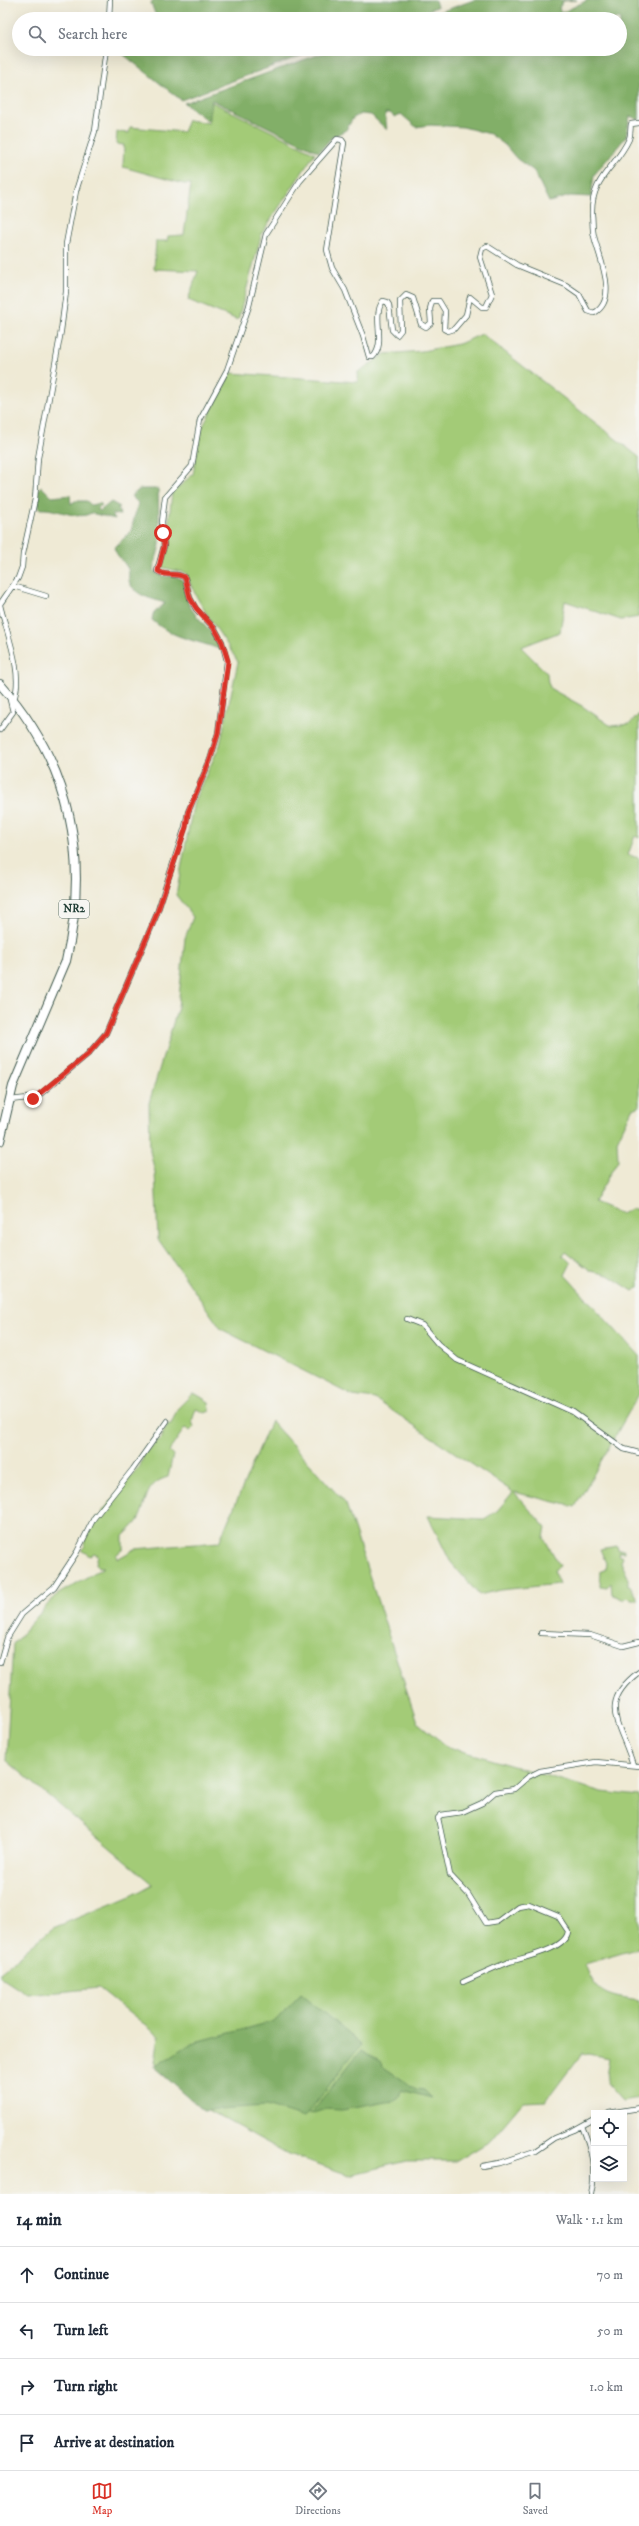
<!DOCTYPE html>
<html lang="en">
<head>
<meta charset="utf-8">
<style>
  :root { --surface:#fff; --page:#f2f2f3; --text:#1f2937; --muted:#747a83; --line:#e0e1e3; --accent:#d93025 }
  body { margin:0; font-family:"IM FELL DW Pica",serif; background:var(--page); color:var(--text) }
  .controls { position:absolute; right:12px; bottom:12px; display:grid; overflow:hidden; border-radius:0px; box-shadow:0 4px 16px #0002 }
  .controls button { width:36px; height:36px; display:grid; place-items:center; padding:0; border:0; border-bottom:1px solid var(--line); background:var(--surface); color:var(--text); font:20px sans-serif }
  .stop { position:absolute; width:12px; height:12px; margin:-9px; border:3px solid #d93025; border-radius:50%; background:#fff }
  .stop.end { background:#d93025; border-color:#fff; box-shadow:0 1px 4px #0008 }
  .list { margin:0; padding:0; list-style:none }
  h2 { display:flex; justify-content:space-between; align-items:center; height:52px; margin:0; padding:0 16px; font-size:17px }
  h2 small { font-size:13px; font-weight:400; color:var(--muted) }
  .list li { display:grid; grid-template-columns:26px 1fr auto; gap:12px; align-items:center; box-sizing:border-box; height:56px; padding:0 16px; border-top:1px solid var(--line) }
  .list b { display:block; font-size:15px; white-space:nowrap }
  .list em { font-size:13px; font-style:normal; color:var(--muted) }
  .icon { flex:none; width:22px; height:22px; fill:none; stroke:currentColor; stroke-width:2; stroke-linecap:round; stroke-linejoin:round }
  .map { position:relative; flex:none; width:639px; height:2194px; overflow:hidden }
  .search { position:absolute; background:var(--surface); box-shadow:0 4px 16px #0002; left:12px; right:12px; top:12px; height:44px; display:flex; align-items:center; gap:10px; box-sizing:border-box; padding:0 14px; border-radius:22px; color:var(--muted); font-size:15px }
  .sheet { height:276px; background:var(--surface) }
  nav { display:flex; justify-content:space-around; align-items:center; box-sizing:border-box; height:56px; border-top:1px solid var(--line); background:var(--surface); font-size:11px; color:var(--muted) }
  nav a { display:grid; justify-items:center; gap:2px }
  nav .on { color:var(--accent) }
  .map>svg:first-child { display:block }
</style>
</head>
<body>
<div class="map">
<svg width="639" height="2194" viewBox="0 0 639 2194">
  <rect width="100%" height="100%" fill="#f6f6f2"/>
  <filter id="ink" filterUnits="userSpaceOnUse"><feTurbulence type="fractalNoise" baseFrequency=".025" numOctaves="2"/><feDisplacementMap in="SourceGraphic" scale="8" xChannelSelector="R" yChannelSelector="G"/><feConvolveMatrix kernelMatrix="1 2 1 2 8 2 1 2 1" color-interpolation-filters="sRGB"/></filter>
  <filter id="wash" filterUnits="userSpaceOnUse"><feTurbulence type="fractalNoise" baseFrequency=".012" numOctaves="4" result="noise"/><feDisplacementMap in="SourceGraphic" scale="16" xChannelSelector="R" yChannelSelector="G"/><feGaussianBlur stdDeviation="0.9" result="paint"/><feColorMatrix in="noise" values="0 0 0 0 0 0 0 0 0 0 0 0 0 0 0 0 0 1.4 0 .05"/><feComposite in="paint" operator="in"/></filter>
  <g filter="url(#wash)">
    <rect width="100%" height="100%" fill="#efead5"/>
    <path fill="#a3cb77" stroke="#618456" d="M212 102 315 153 262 233 238 320 188 300 198 271 154 269 156 241H167L168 236 184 235 191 184H184L123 167 124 145 116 144 117 132 129 133 130 127 183 132 188 120 209 123Z
      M482 334 639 457V617L621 620 565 601 560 632 521 647 547 673 548 683 551 689 582 706 611 726 630 724 639 714V838L635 836 628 855 639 858V1107L632 1109 617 1141 618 1160 594 1202 622 1214 630 1209 639 1210V1287L633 1291 608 1275 591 1271 565 1251 562 1255 571 1263 565 1275 639 1356V1394L575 1507 514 1492 546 1528 544 1538 560 1566 554 1570 559 1584 500 1590 479 1595 450 1561 428 1516 484 1519 497 1511 513 1492 375 1399 353 1396 221 1329 158 1239 155 1172 150 1151 149 1103 178 1007 185 938 193 917 176 895 194 801 220 745 238 662C221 633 197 605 186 573L161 567 165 557 172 493 193 474 202 428 231 373 358 382V372L385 354 422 351 459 344Z
      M192 1394H196L209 1402 210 1411 205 1413 196 1409 192 1421 194 1427 190 1431 185 1428 169 1451 173 1455 168 1477C142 1484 148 1505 137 1522 133 1527 128 1531 123 1536V1549L116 1555 117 1559 135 1549 219 1542 271 1421 346 1504 417 1722 448 1747 602 1792 639 1796V1948L585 1964C596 1996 608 1996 639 2001V2098L622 2101 606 2083 610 2058 582 2053 546 2101 523 2102 490 2141 457 2161H406L349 2175 288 2154 202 2107 155 2063 159 2036 99 1988 28 1995 0 1977V1972L53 1928 133 1895 153 1884 6 1760 13 1644 55 1596 104 1567H98L96 1563 98 1555 94 1553 90 1556 81 1550 85 1546 84 1542 97 1517 106 1516 102 1512 140 1466 145 1452 160 1439 168 1424H171L178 1408Z
      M617 1546 618 1550H624V1552H619L618 1555 623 1557 621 1562 628 1577V1586L631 1587 639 1600H631L628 1597 622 1599 612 1594 611 1583 607 1587 600 1586 601 1571 605 1570 606 1563 600 1549Z"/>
    <path fill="#82af68" stroke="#50764e" d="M153 0H435L437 7 403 19H157L151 3Z
      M474 0H577L563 1 559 8 561 13 588 0H639V120L630 116 626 137 594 175 591 197 570 196 549 202 534 171 517 159 505 145 490 134 463 127 430 125 416 127 401 114 395 117 390 113H385L387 130 371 115 361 114 353 118 346 130 332 137 319 152 212 100 208 121 184 103 334 49H620V19H420Z
      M127 49H319L181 100 119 51 127 53Z
      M41 486 52 497 70 495 71 504 75 501H87L91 505 100 503 102 505 97 508 100 511 111 502 120 507 118 508 120 515 112 514 115 519 91 513C78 521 57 508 42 509L39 508 38 490Z
      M140 489H158L160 545 153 570C163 581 172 573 181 579 187 584 186 595 188 602 196 621 214 628 221 650 195 639 175 640 152 620L153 614 165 603C153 599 134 596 129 581 128 577 130 573 128 569 124 561 117 557 114 548L131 531 138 503 131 496Z
      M301 1994 361 2044 304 2118 266 2106 203 2110 154 2067 192 2043 275 2021Z
      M361 2050 381 2062 382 2066 416 2089 424 2090 432 2098 401 2090 399 2097 393 2101 341 2110 326 2109 310 2114Z"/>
  </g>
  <g filter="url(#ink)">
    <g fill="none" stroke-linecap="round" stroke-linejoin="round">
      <g stroke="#3e574c" stroke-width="6">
        <path id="street" d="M109 19 110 0
          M13 586 46 596
          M0 604 18 578 22 567 23 554 35 499 38 458 61 331 66 292V244L76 191 95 131 106 49
          M0 605C6 631 24 674 14 699
          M0 730 13 712 10 700
          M10 1100 37 1097 88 1054 106 1033 156 916 185 827 188 812 210 760 218 733 227 661 222 642 215 629 196 609 190 598 185 578C177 571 166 578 157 571L164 546 162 522 165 497 192 466 200 420 227 370 249 306 266 234 300 181 337 139 342 140 344 143 327 250 332 268 345 290 363 336 369 357H373C387 343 371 316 383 301L387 302 389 305 392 330 397 335 401 330 400 301 406 295 413 298 421 324 426 327 431 323 430 309 432 301H439L445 311 444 329 448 331 454 329 466 315 470 297 482 307H486L492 294 480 257 482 249 487 246 517 265 566 285 579 294 588 311 594 313C620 299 598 255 594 236 592 229 593 221 592 214 591 177 616 168 629 139 631 134 630 129 631 124L639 123
          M407 1319 422 1325 438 1344 457 1360 573 1412 624 1449 639 1453
          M541 1633 590 1635 623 1646 639 1642
          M0 1663 7 1638 22 1614 54 1587 77 1552 94 1518 133 1469 167 1421
          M633 1765C621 1724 596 1704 639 1672
          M463 1982C477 1976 491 1969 506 1963 520 1958 567 1950 568 1931L558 1916 529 1904 518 1906 498 1921 486 1923 468 1894 450 1875 438 1818 441 1815 462 1812 482 1803 495 1792 514 1789 528 1777 540 1771 596 1762 639 1766
          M609 2113 639 2108
          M582 2126C591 2148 597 2170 591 2194
          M482 2166 499 2163 535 2151 554 2138 574 2130 594 2119"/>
      </g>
      <g stroke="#3e574c" stroke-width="10">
        <path id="highway" d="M0 684C71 764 90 858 66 961L13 1086 0 1141"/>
      </g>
      <use href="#street" stroke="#fff" stroke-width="4.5"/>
      <use href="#highway" stroke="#fff" stroke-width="8"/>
    </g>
  </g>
  <g fill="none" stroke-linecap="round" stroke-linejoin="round" filter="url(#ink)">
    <path stroke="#d93025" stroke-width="5" d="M33 1099 88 1054 106 1033 156 916 186 827 188 812 210 760 218 733 228 661 222 642 215 629 196 608 190 598 185 578C177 571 167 578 158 571L164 546 163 533"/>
  </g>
  <g text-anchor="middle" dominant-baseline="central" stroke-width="4" stroke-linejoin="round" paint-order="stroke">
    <rect fill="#f6f6f2" stroke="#60746d" stroke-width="1" x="59" y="900" width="30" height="18" rx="3"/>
    <g font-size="11" font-weight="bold" fill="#1f3d34">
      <text x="74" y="909">NR2</text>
    </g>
  </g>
</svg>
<div class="controls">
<button><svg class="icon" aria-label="locate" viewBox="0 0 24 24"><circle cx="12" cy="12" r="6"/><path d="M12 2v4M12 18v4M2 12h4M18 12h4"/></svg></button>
<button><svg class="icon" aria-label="layers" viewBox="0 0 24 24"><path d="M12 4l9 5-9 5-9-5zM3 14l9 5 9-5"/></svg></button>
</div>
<div class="stop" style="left:163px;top:533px"></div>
<div class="stop end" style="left:33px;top:1099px"></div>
<div class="search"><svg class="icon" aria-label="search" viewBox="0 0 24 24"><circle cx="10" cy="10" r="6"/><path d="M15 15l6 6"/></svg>Search here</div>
</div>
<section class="sheet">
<h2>14 min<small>Walk · 1.1 km</small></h2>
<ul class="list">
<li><svg class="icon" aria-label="ahead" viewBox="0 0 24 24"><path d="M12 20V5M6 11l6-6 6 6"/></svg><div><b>Continue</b></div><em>70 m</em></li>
<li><svg class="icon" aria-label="left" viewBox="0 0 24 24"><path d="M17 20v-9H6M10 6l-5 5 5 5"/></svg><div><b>Turn left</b></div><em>50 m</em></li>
<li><svg class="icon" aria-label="right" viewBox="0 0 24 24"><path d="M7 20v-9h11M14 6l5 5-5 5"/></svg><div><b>Turn right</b></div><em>1.0 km</em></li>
<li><svg class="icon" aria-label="arrive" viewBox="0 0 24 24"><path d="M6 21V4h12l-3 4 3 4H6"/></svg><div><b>Arrive at destination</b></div></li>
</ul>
</section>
<nav>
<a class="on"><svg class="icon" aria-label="map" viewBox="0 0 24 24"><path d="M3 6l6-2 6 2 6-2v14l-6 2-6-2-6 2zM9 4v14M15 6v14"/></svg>Map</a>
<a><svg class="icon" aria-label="directions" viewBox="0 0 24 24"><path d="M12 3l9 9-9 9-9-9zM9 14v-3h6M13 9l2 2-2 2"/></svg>Directions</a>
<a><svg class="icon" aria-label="saved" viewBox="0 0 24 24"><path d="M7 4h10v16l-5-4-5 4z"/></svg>Saved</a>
</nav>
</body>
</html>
